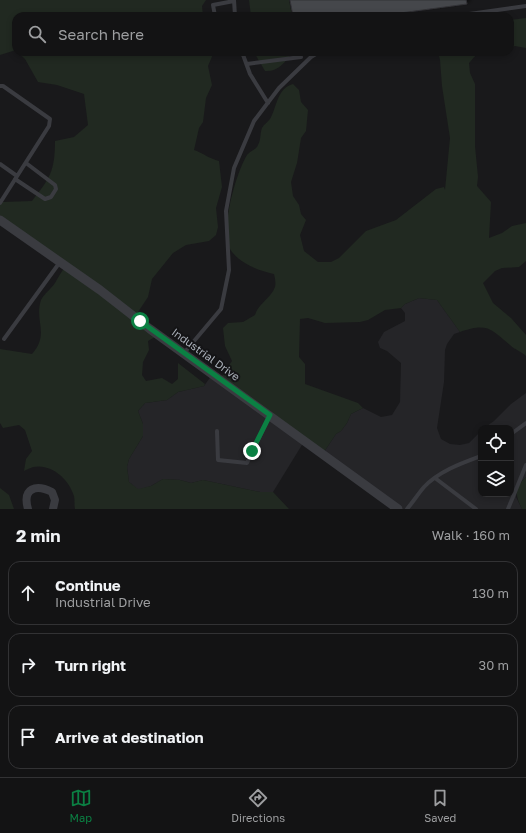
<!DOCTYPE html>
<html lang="en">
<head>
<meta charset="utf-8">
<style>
  :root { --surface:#131314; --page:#202022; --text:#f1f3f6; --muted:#9d9ea0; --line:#323234; --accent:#0b8043 }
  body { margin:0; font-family:"Golos Text",sans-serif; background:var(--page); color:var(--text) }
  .controls { position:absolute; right:12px; bottom:12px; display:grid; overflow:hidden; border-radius:8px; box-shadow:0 2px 6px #0003 }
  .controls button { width:36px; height:36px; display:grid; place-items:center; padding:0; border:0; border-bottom:1px solid var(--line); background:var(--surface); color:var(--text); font:20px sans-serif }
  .stop { position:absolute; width:12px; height:12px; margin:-9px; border:3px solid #0b8043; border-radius:50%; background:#fff }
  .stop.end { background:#0b8043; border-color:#fff; box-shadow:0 1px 4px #0008 }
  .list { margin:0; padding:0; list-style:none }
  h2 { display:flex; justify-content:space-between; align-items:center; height:52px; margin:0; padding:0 16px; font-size:17px }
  h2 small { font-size:13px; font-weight:400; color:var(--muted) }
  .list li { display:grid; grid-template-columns:26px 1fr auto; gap:12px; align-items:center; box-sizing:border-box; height:64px; margin:0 8px 8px; padding:0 8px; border:1px solid var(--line); border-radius:12px }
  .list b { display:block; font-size:15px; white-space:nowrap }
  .list p { margin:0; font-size:13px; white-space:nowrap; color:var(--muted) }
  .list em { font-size:13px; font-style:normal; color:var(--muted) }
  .icon { flex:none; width:22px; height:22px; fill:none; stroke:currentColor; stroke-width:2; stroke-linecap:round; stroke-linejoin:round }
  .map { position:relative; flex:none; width:526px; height:509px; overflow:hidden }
  .search { position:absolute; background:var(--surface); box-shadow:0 2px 6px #0003; left:12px; right:12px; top:12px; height:44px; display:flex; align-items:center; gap:10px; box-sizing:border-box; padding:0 14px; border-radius:12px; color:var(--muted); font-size:15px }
  .sheet { height:268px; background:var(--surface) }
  nav { display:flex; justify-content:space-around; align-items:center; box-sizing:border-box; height:56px; border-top:1px solid var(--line); background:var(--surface); font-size:11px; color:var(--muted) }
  nav a { display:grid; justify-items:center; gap:2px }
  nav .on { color:var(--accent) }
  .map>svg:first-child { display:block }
</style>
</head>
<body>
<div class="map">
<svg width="526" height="509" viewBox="0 0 526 509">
  <defs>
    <filter id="shadow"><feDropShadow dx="3" dy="-3" stdDeviation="2" flood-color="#0009"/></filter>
  </defs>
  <rect width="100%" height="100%" fill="#19191b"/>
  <path fill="#252528" d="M419 298 437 300 460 332 454 334 447 344 445 350 444 382 437 428 441 439 450 444 460 445 469 443 481 431V494H511V428H484L494 421 511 404 526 393V477L518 485 516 497 522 509H399L324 452 336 434 341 431 347 423 351 414 363 408 381 417 392 415 400 402 401 363 387 351 380 348 378 342 384 332 405 321V313L401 308 405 304Z
    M214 372 305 440 273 492H260L203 480 191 483 180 480 163 479 151 486 138 490 129 482 127 467 129 459 143 436V424L138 411 145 403 167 400 178 392 204 386Z"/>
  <path fill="#212921" d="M0 0H206L202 6 203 16H16V50L0 55Z
    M249 0H289L292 16H251Z
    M526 18V48L515 46 510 48V20Z
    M18 52H214L208 66 212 85 206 98 203 122 199 128 194 150C203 153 210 159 219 161L222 187 216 208 218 227 216 235 209 241 186 245 173 253 152 279 148 297 136 315 160 334 148 341 149 350 143 362 142 375 146 381 162 378 172 384 178 379V363L205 384 204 386 178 392 167 400 145 403 138 411 143 424V436L129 459 127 467 129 482 138 489 151 486 163 479 180 480 191 483 203 480 260 492H273L289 509H75C74 505 75 500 74 496 69 479 51 463 33 467 30 468 26 470 24 471L26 459 32 451 25 430 19 425 3 428 0 423V349L32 354C50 334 34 321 41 300 44 294 51 289 55 283 58 278 61 272 65 267L0 219V201L3 202 32 201C50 178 55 171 55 141L74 137 88 125 84 94 57 85 38 82 25 59Z
    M257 52H292C286 62 278 72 265 71L255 54Z
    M438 52H500L476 55 469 63 470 73 475 84V146L478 177 477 186 491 202 489 238 502 233 512 226 526 223V261L519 267 502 268 495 271 483 283 493 303 511 318 526 335V356C521 351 515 350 510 345 490 328 487 323 460 332L437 300 419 298 405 304 401 308 385 310 368 320 360 322 325 323 308 318 300 319 299 357 305 364V384L358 403 363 408 351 414 347 423 341 431 336 434 324 452 222 376 232 361 225 346 223 328 228 323 243 322 255 315C258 304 271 298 275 287 276 283 275 278 274 274 258 270 243 265 232 252 218 234 236 173 247 155 250 151 256 150 258 145 261 140 260 133 262 128 264 124 268 122 270 119 277 107 277 88 293 84L299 90 301 102 308 110 306 131 301 138 297 163 291 182 293 196 299 205 301 214 306 220 300 235 304 251 318 262H331L339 258 366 231 396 220 436 189 444 187 445 190 450 138 442 86 440 60Z
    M526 477V509H522C515 494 514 489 526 477Z
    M0 488 9 495 14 509H0Z"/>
  <path fill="#45474b" stroke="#333337" filter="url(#shadow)" d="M290 0H466L467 4 378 16H293Z"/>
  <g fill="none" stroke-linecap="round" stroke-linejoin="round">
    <path stroke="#3a3b40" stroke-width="4" d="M234 0 235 16
      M215 16 213 5 234 1
      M455 16 526 6
      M242 52 250 74 268 103
      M247 64 301 57
      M0 86H3L50 119 49 126 0 203
      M0 164 17 176
      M15 179 45 199 51 197 56 189 55 185 26 163
      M4 339 60 262
      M184 353 221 309 229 270 226 211 234 168 254 121 279 88 311 57 319 52
      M217 431 218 460 247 463 270 415
      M511 434 526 423
      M435 478 476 509
      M407 509C413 502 418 494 424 487 439 471 462 463 481 456
      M508 509 526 465"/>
    <path stroke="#3a3b40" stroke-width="8" d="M28 509C22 488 36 484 52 492L55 500 53 509"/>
    <path stroke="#3a3b40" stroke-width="9" d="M0 220 100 290 150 329 398 509"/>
  </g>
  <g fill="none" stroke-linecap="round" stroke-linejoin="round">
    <path stroke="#0b8043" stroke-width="5" d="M140 321 270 415 252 451"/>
  </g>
  <g text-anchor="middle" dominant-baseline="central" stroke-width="4" stroke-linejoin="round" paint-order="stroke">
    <g font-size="11" fill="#abb1ba" stroke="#141416">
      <text transform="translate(206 354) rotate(36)">Industrial Drive</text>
    </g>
  </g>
</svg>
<div class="controls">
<button><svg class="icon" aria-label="locate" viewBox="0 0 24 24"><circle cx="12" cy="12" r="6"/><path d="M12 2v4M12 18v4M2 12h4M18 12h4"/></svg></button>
<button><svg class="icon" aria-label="layers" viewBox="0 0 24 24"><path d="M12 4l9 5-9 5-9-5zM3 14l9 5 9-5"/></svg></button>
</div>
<div class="stop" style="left:140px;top:321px"></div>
<div class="stop end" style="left:252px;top:451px"></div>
<div class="search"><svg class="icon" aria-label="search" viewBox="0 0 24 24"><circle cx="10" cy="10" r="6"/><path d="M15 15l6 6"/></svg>Search here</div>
</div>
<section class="sheet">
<h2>2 min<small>Walk · 160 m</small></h2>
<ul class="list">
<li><svg class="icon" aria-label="ahead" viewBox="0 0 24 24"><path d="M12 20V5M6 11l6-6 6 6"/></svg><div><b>Continue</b><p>Industrial Drive</p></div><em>130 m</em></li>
<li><svg class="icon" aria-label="right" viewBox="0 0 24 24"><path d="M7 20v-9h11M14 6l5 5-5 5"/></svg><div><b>Turn right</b></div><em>30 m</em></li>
<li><svg class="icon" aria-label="arrive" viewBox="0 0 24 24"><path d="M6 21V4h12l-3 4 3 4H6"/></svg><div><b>Arrive at destination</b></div></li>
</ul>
</section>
<nav>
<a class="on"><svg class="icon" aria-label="map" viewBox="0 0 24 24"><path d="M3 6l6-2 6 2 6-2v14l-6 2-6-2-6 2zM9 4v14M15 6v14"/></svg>Map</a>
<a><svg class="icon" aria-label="directions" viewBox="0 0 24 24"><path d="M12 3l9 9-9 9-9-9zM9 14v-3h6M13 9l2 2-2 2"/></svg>Directions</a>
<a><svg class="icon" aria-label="saved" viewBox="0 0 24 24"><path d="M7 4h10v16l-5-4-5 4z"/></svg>Saved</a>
</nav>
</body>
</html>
